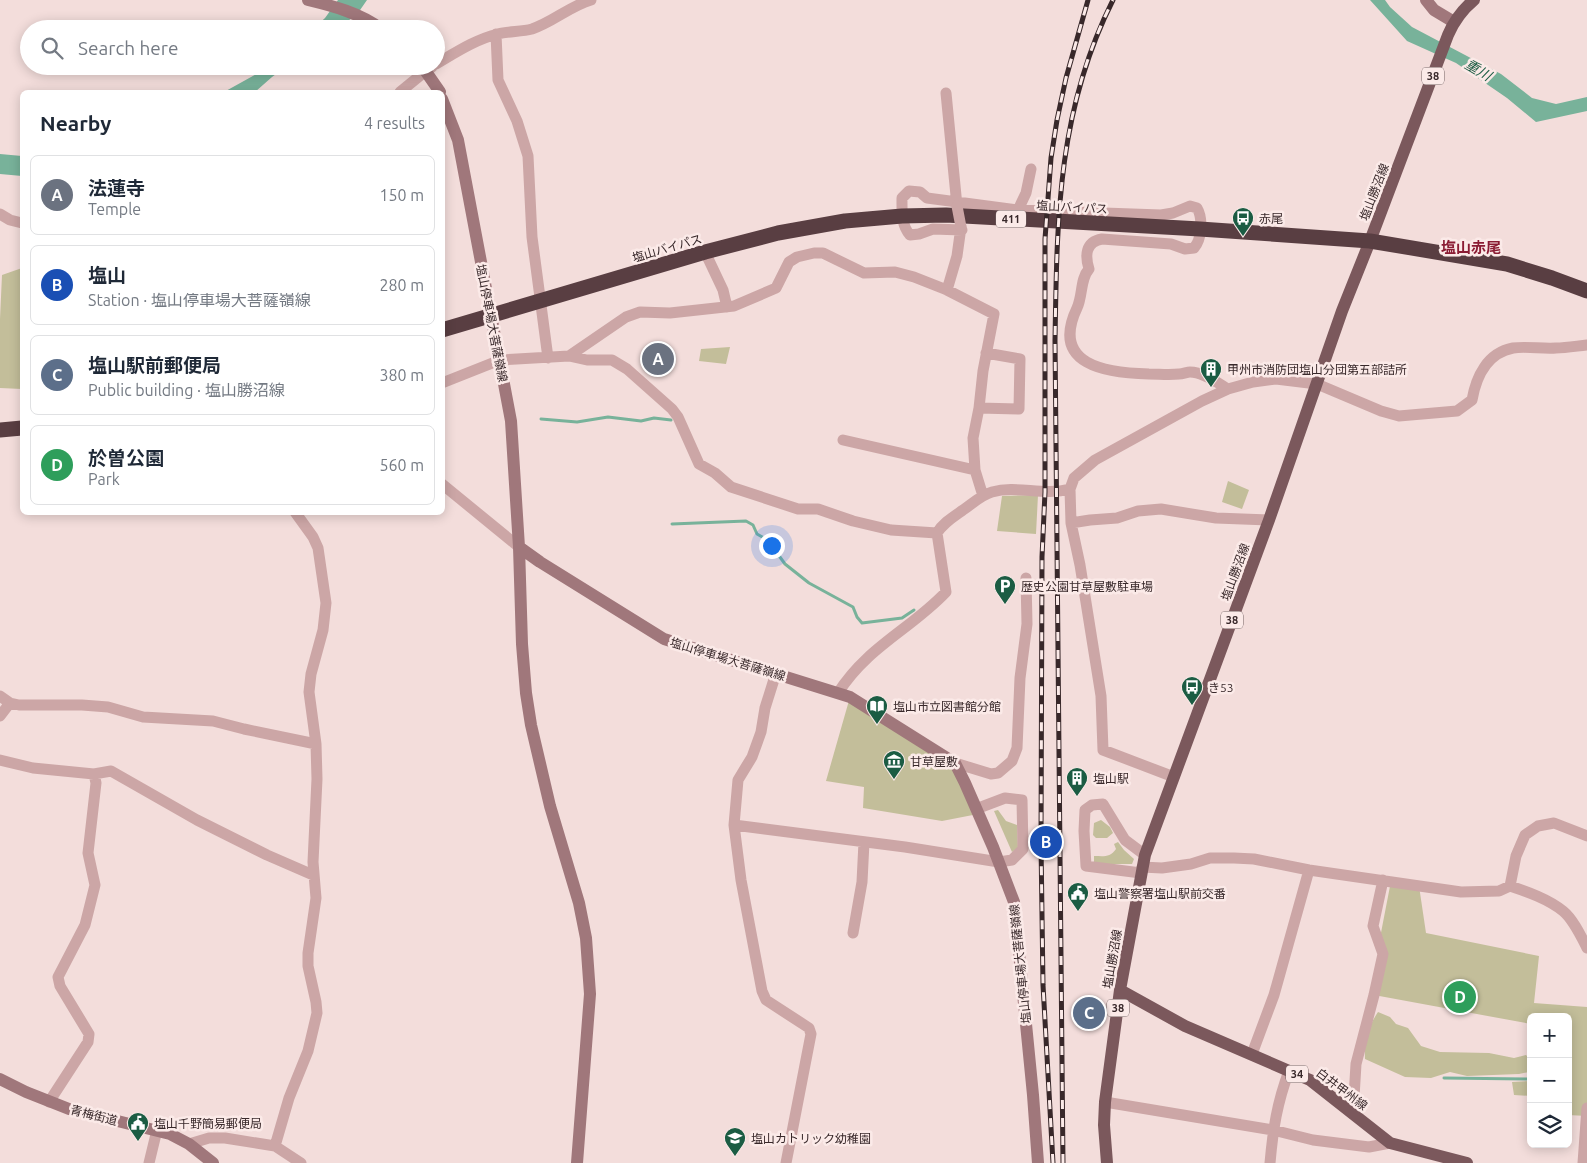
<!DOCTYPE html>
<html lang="en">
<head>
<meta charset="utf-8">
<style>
  :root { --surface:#fff; --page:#f2f2f3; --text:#1f2937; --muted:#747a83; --line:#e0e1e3; --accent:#d93025 }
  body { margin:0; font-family:Ubuntu,"Noto Sans JP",sans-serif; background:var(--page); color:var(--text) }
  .controls { position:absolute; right:15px; bottom:15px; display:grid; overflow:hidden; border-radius:8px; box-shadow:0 2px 12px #0003 }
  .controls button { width:45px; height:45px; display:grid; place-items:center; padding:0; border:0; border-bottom:1px solid var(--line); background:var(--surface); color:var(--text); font:25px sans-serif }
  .you { position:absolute; left:771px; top:545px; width:18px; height:18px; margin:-12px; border:4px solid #fff; border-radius:50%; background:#1a73e8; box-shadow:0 0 0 8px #1a73e833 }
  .badge { display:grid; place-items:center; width:32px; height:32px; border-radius:50%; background:var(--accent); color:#fff; font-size:16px; font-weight:700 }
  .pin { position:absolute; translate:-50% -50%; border:2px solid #fff; box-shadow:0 1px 5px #0006 }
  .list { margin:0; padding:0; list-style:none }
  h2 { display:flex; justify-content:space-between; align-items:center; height:65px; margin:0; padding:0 20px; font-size:21px }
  h2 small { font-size:16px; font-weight:400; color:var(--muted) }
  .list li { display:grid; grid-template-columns:32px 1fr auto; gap:15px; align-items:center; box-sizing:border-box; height:80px; margin:0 10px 10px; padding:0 10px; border:1px solid var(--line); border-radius:8px }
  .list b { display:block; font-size:19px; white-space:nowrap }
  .list p { margin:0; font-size:16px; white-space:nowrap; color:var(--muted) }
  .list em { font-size:16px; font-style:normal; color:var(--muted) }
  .icon { flex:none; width:28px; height:28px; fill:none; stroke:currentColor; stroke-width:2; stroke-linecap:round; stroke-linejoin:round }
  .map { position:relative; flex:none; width:1587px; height:1163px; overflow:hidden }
  .search { position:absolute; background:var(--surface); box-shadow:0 2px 12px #0003; left:20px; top:20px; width:425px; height:55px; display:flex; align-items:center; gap:12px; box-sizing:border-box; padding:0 18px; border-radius:28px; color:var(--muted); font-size:19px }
  .panel { position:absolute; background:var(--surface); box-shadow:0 2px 12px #0003; left:20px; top:90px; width:425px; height:425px; border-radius:8px }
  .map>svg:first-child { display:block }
</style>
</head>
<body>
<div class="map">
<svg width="1587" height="1163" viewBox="0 0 1587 1163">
  <rect width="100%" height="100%" fill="#f3dddb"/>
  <path fill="#c3be9a" d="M22 268V389L0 388V319L2 275Z
    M730 347 726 364 699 361 701 349Z
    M1228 481 1249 490 1242 509 1222 502Z
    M1038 495 1036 534 997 531 1002 496Z
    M850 697 947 757 978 814 942 821 863 808 864 787 826 781Z
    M998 810 1006 821 1017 825 1018 848 1012 852 994 811Z
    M1101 820 1110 827 1113 833 1107 838H1096L1093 835 1094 823Z
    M1118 842 1124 850 1134 859 1132 864H1094V856C1103 856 1110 858 1116 849L1114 844Z
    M1391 881 1419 886 1426 933 1539 956 1534 1003 1587 1007V1116L1568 1115V1017H1531V1024L1374 995 1379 943Z
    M1378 1012 1390 1017 1396 1024 1408 1028 1421 1046 1440 1052 1489 1053 1514 1058 1526 1055 1531 1060 1529 1072 1519 1074 1467 1076 1450 1072 1431 1078 1405 1077 1365 1059C1364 1041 1368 1027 1378 1012Z
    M1531 1081V1096L1514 1095 1512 1082Z"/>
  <path fill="#78b29a" d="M338 0H367L358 13 338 29H313L325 18Z
    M1370 0H1385L1390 7 1412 27 1501 74 1532 98 1556 104 1587 97V111L1536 122 1507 98 1456 63 1407 41Z
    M271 66H287L272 77 255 92H224Z
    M0 154 22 156V176L0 174Z"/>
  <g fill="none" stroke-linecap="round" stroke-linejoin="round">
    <path stroke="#78b29a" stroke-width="3" d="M541 419 577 422 608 417 641 421 654 418 671 420
      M672 524 746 521 753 525 757 534 764 538
      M769 542 785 564 809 583 853 607 857 617 862 623 902 618 914 610
      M1444 1078 1531 1079"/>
    <path stroke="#cca6a6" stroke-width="11" d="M496 34 498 80 517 121 528 156 532 237 548 358
      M436 64C455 53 476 39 498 34 509 31 521 32 532 29 553 22 570 6 591 0
      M400 92 422 74 432 67
      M946 93 957 206
      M1018 210 1161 215 1173 213 1190 206 1197 208C1203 218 1202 239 1194 248L1185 249 1171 244 1102 239C1085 242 1085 256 1089 269 1080 279 1083 295 1077 308 1050 365 1106 373 1149 374 1159 374 1169 375 1179 374 1183 374 1187 372 1190 372 1203 372 1218 383 1228 389
      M0 214 10 220 22 223
      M962 230 933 229 919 234 910 235C901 225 902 211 902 198L909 191 920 192 927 198 1018 210 1026 193 1031 169
      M705 252 723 290 727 307
      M947 290 957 256 961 227
      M569 356 587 360H612L627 369 672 409 678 417 699 464 715 473 731 487 798 509H818L853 521 891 530 937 533
      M442 383 500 360 569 356 626 317 640 312 670 313 734 306 776 288 789 262 797 257 814 253H823L864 273 895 272 914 277 947 290 994 314 983 371 979 408 973 438 975 470 983 496
      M979 408 1019 409 1020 359 986 353
      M843 440 975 470
      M442 484 519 547
      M1071 523 1090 520 1117 518 1138 511 1161 509 1216 518 1269 520
      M776 673 765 708 761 732 752 757 738 780 734 825 741 880 762 991 766 1000 809 1028 811 1034 786 1163
      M838 693C867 647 911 629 946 592L937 533C943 523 953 517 963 510 972 504 981 495 992 492 1017 485 1043 496 1070 489
      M0 696 10 703 19 705H82L108 707 143 717 213 721 244 729 316 744
      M0 716 10 703
      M0 760 33 768 94 774 111 771 197 820 267 855 313 875
      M955 763 991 774 998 773 1012 761 1017 748 1020 678 1027 624 1026 578
      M1174 777 1103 750 1101 696 1080 565 1071 523 1070 489 1074 478 1095 460 1202 401 1228 389 1253 382 1276 379 1317 384 1381 411 1399 416 1457 411 1472 400C1476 377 1487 353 1513 348 1526 346 1542 349 1556 348 1566 348 1577 346 1587 345
      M734 825 905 847 999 862 1012 860 1023 849 1022 800 1005 798 976 809
      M1142 867 1162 868 1191 864 1210 858H1234L1254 859 1309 870 1461 892 1499 891 1510 886C1528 892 1548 899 1563 911 1573 919 1581 936 1587 948
      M1141 873 1086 866 1084 831 1085 810 1092 805 1103 804 1125 840 1145 855
      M1510 886 1516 856 1525 835 1538 826 1554 823 1587 836
      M853 933 862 882 864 842
      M1252 1054 1274 995 1309 870
      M49 1102 88 1042 89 1034 60 986 58 977 85 925 95 885 88 853 96 783 94 774
      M1105 1102 1273 1130 1313 1140 1369 1147 1390 1143
      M1353 1114 1356 1064 1374 995 1383 954 1373 926 1383 880
      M189 1144 209 1138H225L275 1146 301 1163
      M275 1146 289 1098 308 1051 317 1013 316 1002 308 966V953L316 898 313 862 317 779 316 744 309 692 311 674 323 630 326 603 318 548 313 537 295 512
      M149 1163 157 1130
      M1270 1163C1273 1129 1277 1103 1289 1071
      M1583 1163 1587 1108"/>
    <path stroke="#a0777b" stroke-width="12" d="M308 0C333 6 360 13 381 29
      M1426 0 1434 10 1454 22
      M442 99 458 140 511 421 519 547 522 644 526 693 531 725 550 806 579 903 586 938 590 994 577 1163
      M519 547 540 562 664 639 850 697 955 763 965 783 993 847 1014 902 1033 1095 1038 1163
      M0 1079 26 1092 69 1109 170 1134 189 1144 213 1163"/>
    <path stroke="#7b585c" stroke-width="12" d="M1120 990 1185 1026 1310 1080 1390 1143 1467 1163
      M1107 1163 1104 1125 1105 1102 1120 990 1145 855 1269 520 1342 311 1370 241 1448 35C1454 21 1462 10 1474 0"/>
    <path stroke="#593e42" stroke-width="15" d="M442 330 705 252 778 233 845 221 902 216 946 215 1200 229 1370 241 1507 264 1552 278 1587 291
      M0 430 22 428"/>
    <g stroke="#38282a" stroke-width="5">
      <path id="rail" d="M1053 1163 1043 985 1041 844 1042 557 1045 492V239L1051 158 1057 120 1066 78 1088 0
        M1063 1163 1055 341C1057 220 1057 111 1113 0"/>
    </g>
    <use href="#rail" stroke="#fbeae8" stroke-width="3" stroke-dasharray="9" stroke-linecap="butt"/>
    <path stroke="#cca6a6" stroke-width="11" d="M957 206 961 227"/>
    <path stroke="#a0777b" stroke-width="12" d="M422 66 440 92"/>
  </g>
  <defs>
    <g id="bus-pin" transform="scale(1.125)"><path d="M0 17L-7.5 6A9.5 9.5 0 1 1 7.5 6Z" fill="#1b5c43" stroke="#fbeae8"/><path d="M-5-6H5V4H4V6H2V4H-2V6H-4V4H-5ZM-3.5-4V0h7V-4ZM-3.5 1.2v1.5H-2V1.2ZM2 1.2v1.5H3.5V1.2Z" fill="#fff"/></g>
    <g id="building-pin" transform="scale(1.125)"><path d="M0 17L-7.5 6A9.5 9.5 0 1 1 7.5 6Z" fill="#1b5c43" stroke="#fbeae8"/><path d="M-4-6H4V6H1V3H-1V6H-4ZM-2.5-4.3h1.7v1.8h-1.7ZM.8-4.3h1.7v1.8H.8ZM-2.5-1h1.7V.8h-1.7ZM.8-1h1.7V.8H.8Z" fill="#fff"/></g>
    <g id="parking-pin" transform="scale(1.125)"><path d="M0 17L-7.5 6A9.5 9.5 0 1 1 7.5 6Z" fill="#1b5c43" stroke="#fbeae8"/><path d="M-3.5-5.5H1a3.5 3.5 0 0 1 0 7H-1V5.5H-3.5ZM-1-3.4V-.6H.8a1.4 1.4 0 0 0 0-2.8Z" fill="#fff"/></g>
    <g id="library-pin" transform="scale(1.125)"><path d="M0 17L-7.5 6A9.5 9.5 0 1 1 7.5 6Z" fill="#1b5c43" stroke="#fbeae8"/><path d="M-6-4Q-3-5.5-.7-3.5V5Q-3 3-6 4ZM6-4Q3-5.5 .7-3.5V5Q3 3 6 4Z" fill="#fff"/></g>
    <g id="museum-pin" transform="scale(1.125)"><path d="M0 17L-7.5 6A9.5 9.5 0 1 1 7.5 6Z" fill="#1b5c43" stroke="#fbeae8"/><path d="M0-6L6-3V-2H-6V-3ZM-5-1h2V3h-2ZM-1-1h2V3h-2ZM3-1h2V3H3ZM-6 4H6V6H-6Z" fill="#fff"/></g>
    <g id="civic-pin" transform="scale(1.125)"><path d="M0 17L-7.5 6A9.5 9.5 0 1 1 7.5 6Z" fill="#1b5c43" stroke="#fbeae8"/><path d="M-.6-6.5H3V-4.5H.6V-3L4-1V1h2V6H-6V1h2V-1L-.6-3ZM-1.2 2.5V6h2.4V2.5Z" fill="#fff"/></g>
    <g id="school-pin" transform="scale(1.125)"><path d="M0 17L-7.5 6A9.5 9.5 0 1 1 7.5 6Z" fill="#1b5c43" stroke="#fbeae8"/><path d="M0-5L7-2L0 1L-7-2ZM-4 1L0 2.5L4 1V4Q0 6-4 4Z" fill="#fff"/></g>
  </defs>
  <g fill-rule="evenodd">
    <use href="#bus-pin" x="1243" y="218"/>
    <use href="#building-pin" x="1211" y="369"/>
    <use href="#parking-pin" x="1005" y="586"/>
    <use href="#bus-pin" x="1192" y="687"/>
    <use href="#library-pin" x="877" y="706"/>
    <use href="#museum-pin" x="894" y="761"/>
    <use href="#building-pin" x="1077" y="778"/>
    <use href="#civic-pin" x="1078" y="893"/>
    <use href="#civic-pin" x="138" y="1123"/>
    <use href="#school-pin" x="735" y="1138"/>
  </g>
  <g text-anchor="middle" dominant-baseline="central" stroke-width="5" stroke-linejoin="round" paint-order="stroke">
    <g fill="#fbeae8" stroke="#726263" stroke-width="1">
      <rect x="1422" y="67.5" width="22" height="17" rx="4"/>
      <rect x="996" y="210.5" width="30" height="17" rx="4"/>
      <rect x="1221" y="611.5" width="22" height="17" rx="4"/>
      <rect x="1107" y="999.5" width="22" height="17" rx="4"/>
      <rect x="1286" y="1065.5" width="22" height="17" rx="4"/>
    </g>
    <g font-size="11" font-weight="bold" fill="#38282a">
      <text x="1433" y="76">38</text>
      <text x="1011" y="219">411</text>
      <text x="1232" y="620">38</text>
      <text x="1118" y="1008">38</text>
      <text x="1297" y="1074">34</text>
    </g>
    <g font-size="12" fill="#38282a" stroke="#fbeae8">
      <text transform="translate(1374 192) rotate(-69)">塩山勝沼線</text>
      <text transform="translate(1072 207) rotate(3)">塩山バイパス</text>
      <text transform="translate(667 248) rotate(-16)">塩山バイパス</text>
      <text transform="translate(492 323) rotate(79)">塩山停車場大菩薩嶺線</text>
      <text transform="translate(1235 572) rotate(-70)">塩山勝沼線</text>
      <text transform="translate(728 659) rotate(17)">塩山停車場大菩薩嶺線</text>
      <text transform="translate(1112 959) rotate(-80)">塩山勝沼線</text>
      <text transform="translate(1020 964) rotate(-96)">塩山停車場大菩薩嶺線</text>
      <text transform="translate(1342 1089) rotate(37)">白井甲州線</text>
      <text transform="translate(94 1115) rotate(14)">青梅街道</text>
    </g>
    <g font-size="12" fill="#38282a" stroke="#fbeae8" text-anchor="start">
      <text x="1259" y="218">赤尾</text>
      <text x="1227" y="369">甲州市消防団塩山分団第五部詰所</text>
      <text x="1021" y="586">歴史公園甘草屋敷駐車場</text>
      <text x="1208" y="687">き53</text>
      <text x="893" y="706">塩山市立図書館分館</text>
      <text x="910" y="761">甘草屋敷</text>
      <text x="1093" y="778">塩山駅</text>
      <text x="1094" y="893">塩山警察署塩山駅前交番</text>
      <text x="154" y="1123">塩山千野簡易郵便局</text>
      <text x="751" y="1138">塩山カトリック幼稚園</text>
    </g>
    <g font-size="14" font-style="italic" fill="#1b5c43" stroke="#fbeae8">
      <text transform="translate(1478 70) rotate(30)">重川</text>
    </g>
    <g font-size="15" font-weight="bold" fill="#8b1c34" stroke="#fbeae8">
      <text x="1471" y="247">塩山赤尾</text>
    </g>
  </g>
</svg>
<div class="controls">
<button>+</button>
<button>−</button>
<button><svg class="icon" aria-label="layers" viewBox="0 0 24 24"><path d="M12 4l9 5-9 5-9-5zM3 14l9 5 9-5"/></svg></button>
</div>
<div class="you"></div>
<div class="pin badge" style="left:658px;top:359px;background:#6b7280">A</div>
<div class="pin badge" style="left:1046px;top:842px;background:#1a4fb4">B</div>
<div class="pin badge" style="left:1089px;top:1013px;background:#5c6f8a">C</div>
<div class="pin badge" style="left:1460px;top:997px;background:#2e9e5b">D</div>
<div class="search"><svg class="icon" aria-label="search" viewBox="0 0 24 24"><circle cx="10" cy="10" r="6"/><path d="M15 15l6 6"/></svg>Search here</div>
<section class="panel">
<h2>Nearby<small>4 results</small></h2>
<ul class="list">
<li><span class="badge" style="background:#6b7280">A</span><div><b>法蓮寺</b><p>Temple</p></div><em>150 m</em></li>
<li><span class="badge" style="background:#1a4fb4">B</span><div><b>塩山</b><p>Station · 塩山停車場大菩薩嶺線</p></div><em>280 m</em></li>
<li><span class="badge" style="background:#5c6f8a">C</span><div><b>塩山駅前郵便局</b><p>Public building · 塩山勝沼線</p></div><em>380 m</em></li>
<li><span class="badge" style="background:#2e9e5b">D</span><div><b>於曽公園</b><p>Park</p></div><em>560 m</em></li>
</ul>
</section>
</div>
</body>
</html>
